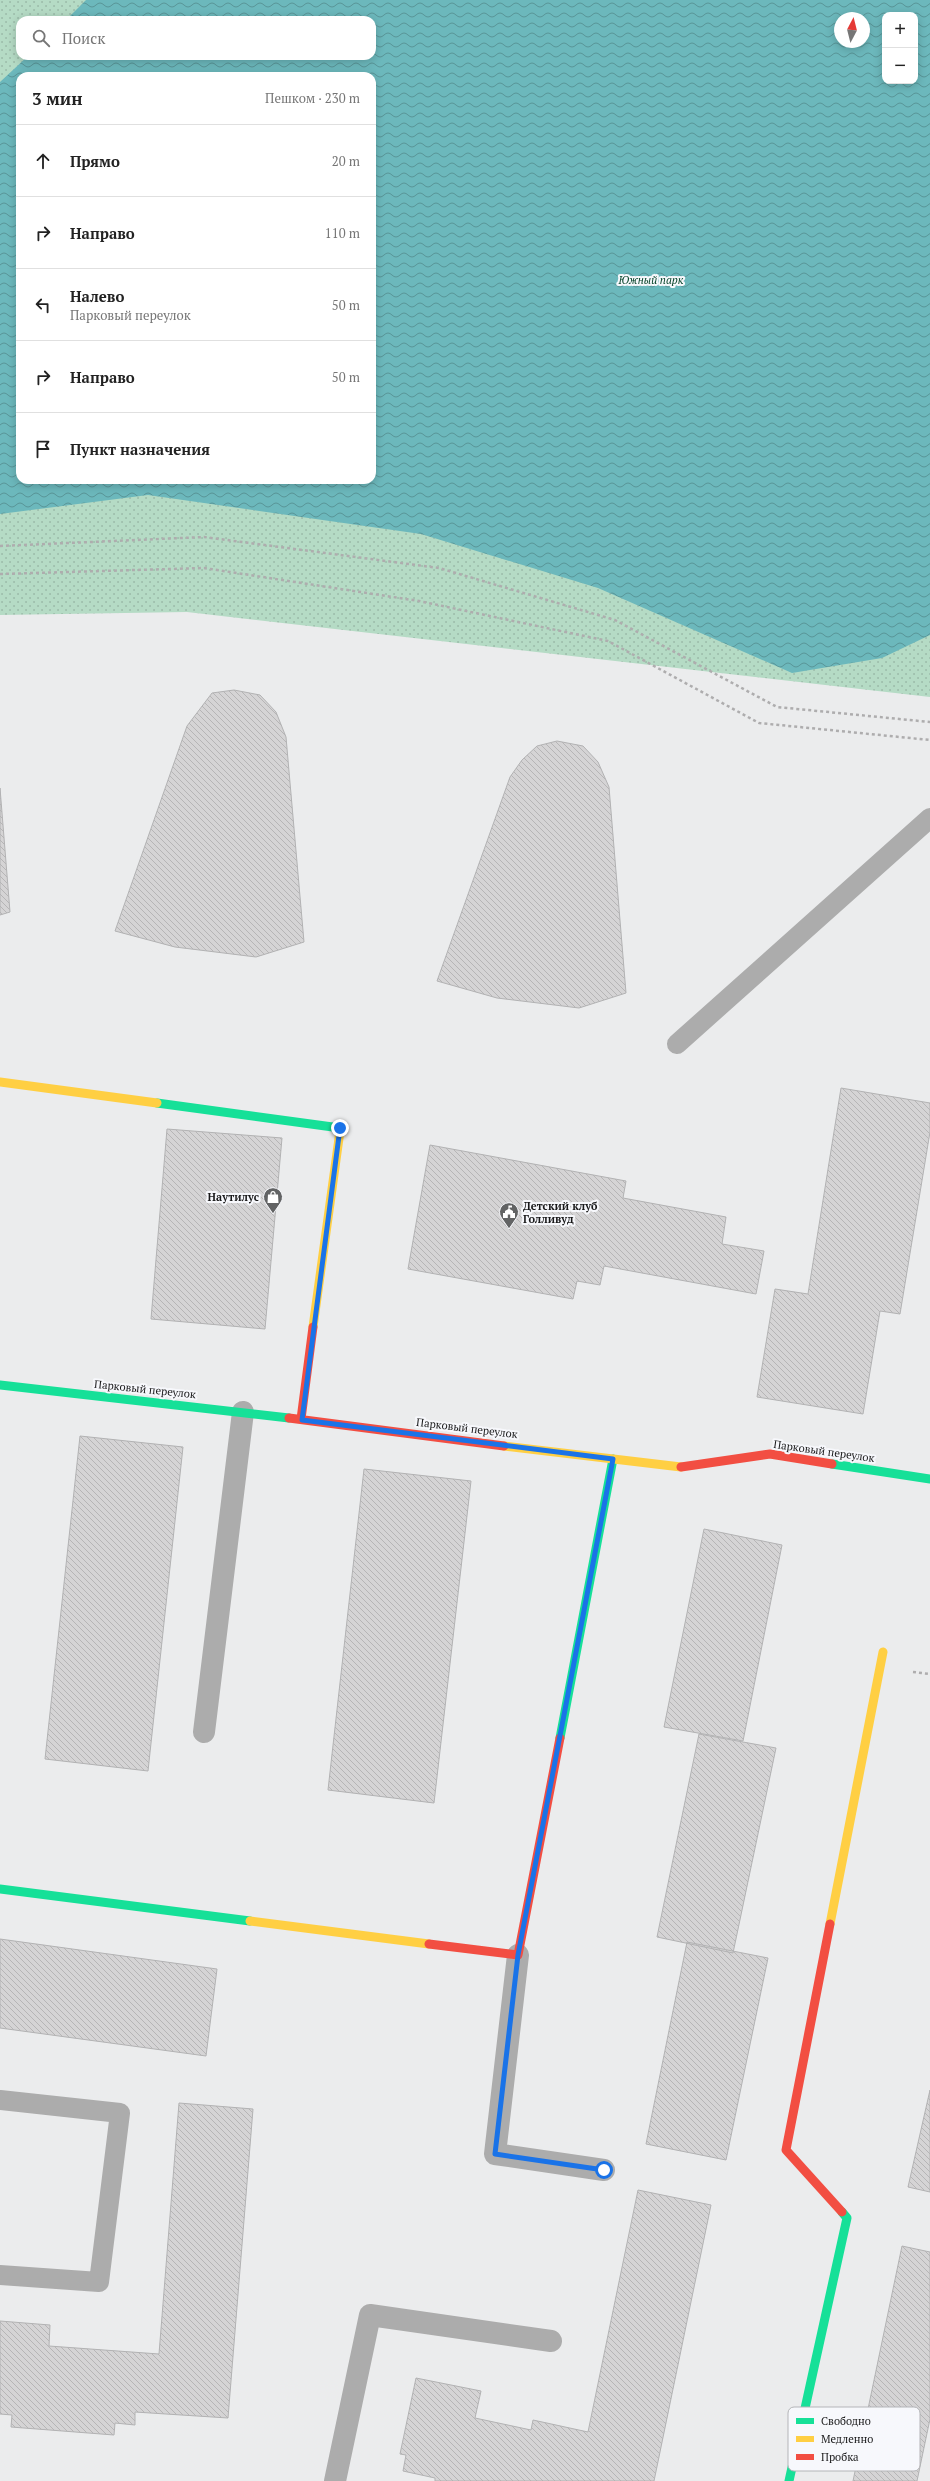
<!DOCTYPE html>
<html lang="ru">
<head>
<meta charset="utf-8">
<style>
  :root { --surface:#fff; --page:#f2f2f2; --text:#222; --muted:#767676; --line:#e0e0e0 }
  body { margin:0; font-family:"PT Serif",serif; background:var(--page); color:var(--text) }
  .controls { position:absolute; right:12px; top:12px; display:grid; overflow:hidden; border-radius:8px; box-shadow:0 2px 10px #0003 }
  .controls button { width:36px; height:36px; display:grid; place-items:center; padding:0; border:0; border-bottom:1px solid var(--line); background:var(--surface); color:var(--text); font:20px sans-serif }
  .compass { position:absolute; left:834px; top:12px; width:36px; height:36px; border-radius:50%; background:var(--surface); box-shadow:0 2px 10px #0003; rotate:7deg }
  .stop { position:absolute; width:12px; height:12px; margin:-9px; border:3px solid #1a73e8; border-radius:50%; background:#fff }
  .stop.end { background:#1a73e8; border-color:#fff; box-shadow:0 1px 4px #0008 }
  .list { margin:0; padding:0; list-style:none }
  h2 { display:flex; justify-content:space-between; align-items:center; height:52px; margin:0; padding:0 16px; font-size:17px }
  h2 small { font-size:13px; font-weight:400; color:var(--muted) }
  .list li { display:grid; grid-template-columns:26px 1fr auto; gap:12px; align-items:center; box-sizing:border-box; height:72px; padding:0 16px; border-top:1px solid var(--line) }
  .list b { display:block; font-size:15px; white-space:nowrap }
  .list p { margin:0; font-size:13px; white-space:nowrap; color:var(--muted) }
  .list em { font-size:13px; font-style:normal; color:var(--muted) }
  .icon { flex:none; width:22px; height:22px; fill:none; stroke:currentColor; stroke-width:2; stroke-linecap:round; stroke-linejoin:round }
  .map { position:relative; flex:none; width:930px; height:2481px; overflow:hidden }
  .search { position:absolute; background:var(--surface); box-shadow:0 2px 10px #0003; left:16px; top:16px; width:360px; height:44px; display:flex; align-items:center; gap:10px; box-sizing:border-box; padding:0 14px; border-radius:12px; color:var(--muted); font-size:15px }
  .panel { position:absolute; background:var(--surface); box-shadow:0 2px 10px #0003; left:16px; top:72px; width:360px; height:412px; border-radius:12px }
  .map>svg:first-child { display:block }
</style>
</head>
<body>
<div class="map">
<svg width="930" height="2481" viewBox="0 0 930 2481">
  <defs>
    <pattern id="park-dots" width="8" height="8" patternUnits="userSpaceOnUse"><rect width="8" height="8" fill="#b5dbc5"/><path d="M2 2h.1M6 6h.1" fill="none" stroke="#9bbba9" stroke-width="1.8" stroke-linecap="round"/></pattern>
    <pattern id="water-waves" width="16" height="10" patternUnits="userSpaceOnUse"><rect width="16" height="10" fill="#6cb8bc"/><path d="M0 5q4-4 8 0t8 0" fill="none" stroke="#589598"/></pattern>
    <pattern id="building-back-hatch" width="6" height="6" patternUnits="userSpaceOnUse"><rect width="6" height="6" fill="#d5d4d5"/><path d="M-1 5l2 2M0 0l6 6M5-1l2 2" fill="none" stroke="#b6b5b6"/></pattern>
  </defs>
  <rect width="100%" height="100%" fill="#ebeced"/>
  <path fill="url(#park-dots)" fill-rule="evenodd" d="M0 0H930V697L187 612 0 615ZM885 15H915V81H885ZM840 18H864V42H840ZM20 20H372V56H20ZM20 76H372V480H20Z"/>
  <path fill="url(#water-waves)" fill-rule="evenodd" d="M86 0H930V635L882 658 792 673 598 588 421 534 148 495 0 514V82L28 56H372V20H66ZM885 15H915V81H885ZM840 18H864V42H840ZM20 76H372V480H20Z"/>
  <path fill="url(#building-back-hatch)" stroke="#b2b2b3" d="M234 690 260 695 276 712 286 737 304 942 256 957 175 947 115 931 187 726 212 693Z
    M557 741 583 746 598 762 609 787 626 993 579 1008 497 998 437 981 510 777 522 760 537 746Z
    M0 788 10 912 0 915Z
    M841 1088 930 1103V1132L900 1314 880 1311 863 1414 757 1397 775 1289 808 1294Z
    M167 1129 282 1138 265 1329 151 1319Z
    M430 1145 626 1181 623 1198 726 1217 722 1244 764 1251 756 1294 604 1266 600 1285 577 1281 573 1299 408 1269Z
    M80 1436 183 1447 148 1771 45 1759Z
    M364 1469 471 1481 434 1803 328 1790Z
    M704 1529 782 1545 743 1741 664 1727Z
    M699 1734 776 1748 733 1953 657 1937Z
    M0 1939 217 1969 206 2056 0 2028Z
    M687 1942 768 1958 726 2160 646 2144Z
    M930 2090V2192L908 2187Z
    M179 2103 253 2109 228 2418 135 2412V2425L115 2423 114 2435 11 2427 12 2415 0 2414V2321L50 2325 49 2346 159 2354Z
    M638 2190 711 2205 654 2481H435V2478L403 2471 406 2455 400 2454 416 2378 481 2391 475 2418 531 2430 533 2420 588 2432Z
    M902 2246 930 2252V2419L917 2481H853Z"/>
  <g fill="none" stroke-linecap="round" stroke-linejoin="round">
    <path stroke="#aeadae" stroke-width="2.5" stroke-dasharray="3 3" stroke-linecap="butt" d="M0 546 204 537 439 568 615 620 777 707 930 722
      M0 574 204 568 419 601 608 641 759 723 930 740
      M913 1672 930 1674"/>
    <path stroke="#acacac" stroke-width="20" d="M677 1044 930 818
      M0 2100 120 2113 99 2282 0 2275"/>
    <path stroke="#acacac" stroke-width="22" d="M204 1732 243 1412
      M518 1955 495 2154 604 2170
      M335 2481 370 2315 551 2341"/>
    <path stroke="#16e098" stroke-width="9" d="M157 1103 340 1128V1131
      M0 1385 289 1418
      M832 1464 930 1479
      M560 1738 613 1459
      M0 1889 250 1921
      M789 2481 847 2218 842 2212"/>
    <path stroke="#ffcf43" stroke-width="9" d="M0 1082 157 1103
      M313 1327 340 1131
      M504 1446 681 1467
      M250 1921 429 1944
      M830 1924 883 1652"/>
    <path stroke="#f24e42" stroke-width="9" d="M289 1418 504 1446
      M301 1419 313 1327
      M681 1467 770 1454 832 1464
      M830 1924 786 2150 842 2212
      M429 1944 518 1955 560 1738"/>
  </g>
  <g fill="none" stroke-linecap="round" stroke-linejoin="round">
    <path stroke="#1a73e8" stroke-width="5" d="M340 1128 302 1420 613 1459 518 1955 495 2154 604 2170"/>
  </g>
  <defs>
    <g id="shop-pin" transform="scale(1)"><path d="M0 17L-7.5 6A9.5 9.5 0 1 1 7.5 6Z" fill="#626364" stroke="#f7f8fc"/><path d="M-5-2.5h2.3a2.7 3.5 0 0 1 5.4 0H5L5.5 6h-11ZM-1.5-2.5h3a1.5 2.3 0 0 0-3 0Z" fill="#fff"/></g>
    <g id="civic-pin" transform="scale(1)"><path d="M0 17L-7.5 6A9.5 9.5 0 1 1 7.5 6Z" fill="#626364" stroke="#f7f8fc"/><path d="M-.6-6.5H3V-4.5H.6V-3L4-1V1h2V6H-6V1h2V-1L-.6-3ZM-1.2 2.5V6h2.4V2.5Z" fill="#fff"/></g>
  </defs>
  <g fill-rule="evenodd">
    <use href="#shop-pin" x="273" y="1197"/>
    <use href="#civic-pin" x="509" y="1212"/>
  </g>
  <g text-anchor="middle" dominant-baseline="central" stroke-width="4" stroke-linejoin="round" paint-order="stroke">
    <g font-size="11" font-style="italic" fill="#064429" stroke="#f7f8fc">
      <text x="651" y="280">Южный парк</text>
    </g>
    <g font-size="11" font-weight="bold" fill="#19191a" stroke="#f7f8fc" text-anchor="end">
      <text x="259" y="1197">Наутилус</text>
      <text x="523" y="1206" text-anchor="start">Детский клуб<tspan x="523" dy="13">Голливуд</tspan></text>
    </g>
    <g font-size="11" fill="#19191a" stroke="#f7f8fc">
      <text transform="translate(145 1389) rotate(6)">Парковый переулок</text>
      <text transform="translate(467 1428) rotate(7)">Парковый переулок</text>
      <text transform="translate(824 1451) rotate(8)">Парковый переулок</text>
    </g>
  </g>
  <rect x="788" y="2407" width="132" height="64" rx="6" fill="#f7f8fc" stroke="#b4b5b8" stroke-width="1"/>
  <rect x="796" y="2418" width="18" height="6" fill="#16e098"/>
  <rect x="796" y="2436" width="18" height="6" fill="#ffcf43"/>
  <rect x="796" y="2454" width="18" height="6" fill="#f24e42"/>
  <g font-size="11" fill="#19191a">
    <text x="821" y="2425">Свободно</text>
    <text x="821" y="2443">Медленно</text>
    <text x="821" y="2461">Пробка</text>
  </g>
</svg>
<div class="controls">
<button>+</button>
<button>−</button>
</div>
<svg class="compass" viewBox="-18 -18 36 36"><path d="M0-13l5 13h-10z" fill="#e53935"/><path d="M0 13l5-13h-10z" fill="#767676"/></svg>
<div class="stop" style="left:604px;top:2170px"></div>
<div class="stop end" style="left:340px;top:1128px"></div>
<div class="search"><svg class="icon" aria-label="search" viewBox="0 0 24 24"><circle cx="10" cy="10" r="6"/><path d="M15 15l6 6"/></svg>Поиск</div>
<section class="panel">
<h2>3 мин<small>Пешком · 230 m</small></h2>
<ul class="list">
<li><svg class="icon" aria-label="ahead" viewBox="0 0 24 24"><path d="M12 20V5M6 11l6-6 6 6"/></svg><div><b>Прямо</b></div><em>20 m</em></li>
<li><svg class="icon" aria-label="right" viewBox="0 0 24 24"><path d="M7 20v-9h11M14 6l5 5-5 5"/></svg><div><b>Направо</b></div><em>110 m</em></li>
<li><svg class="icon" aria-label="left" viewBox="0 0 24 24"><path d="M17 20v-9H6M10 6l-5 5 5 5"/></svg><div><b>Налево</b><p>Парковый переулок</p></div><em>50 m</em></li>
<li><svg class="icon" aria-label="right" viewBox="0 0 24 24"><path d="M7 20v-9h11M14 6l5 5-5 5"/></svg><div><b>Направо</b></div><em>50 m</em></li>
<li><svg class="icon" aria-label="arrive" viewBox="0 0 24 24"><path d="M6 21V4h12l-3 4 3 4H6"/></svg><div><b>Пункт назначения</b></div></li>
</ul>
</section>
</div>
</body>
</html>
